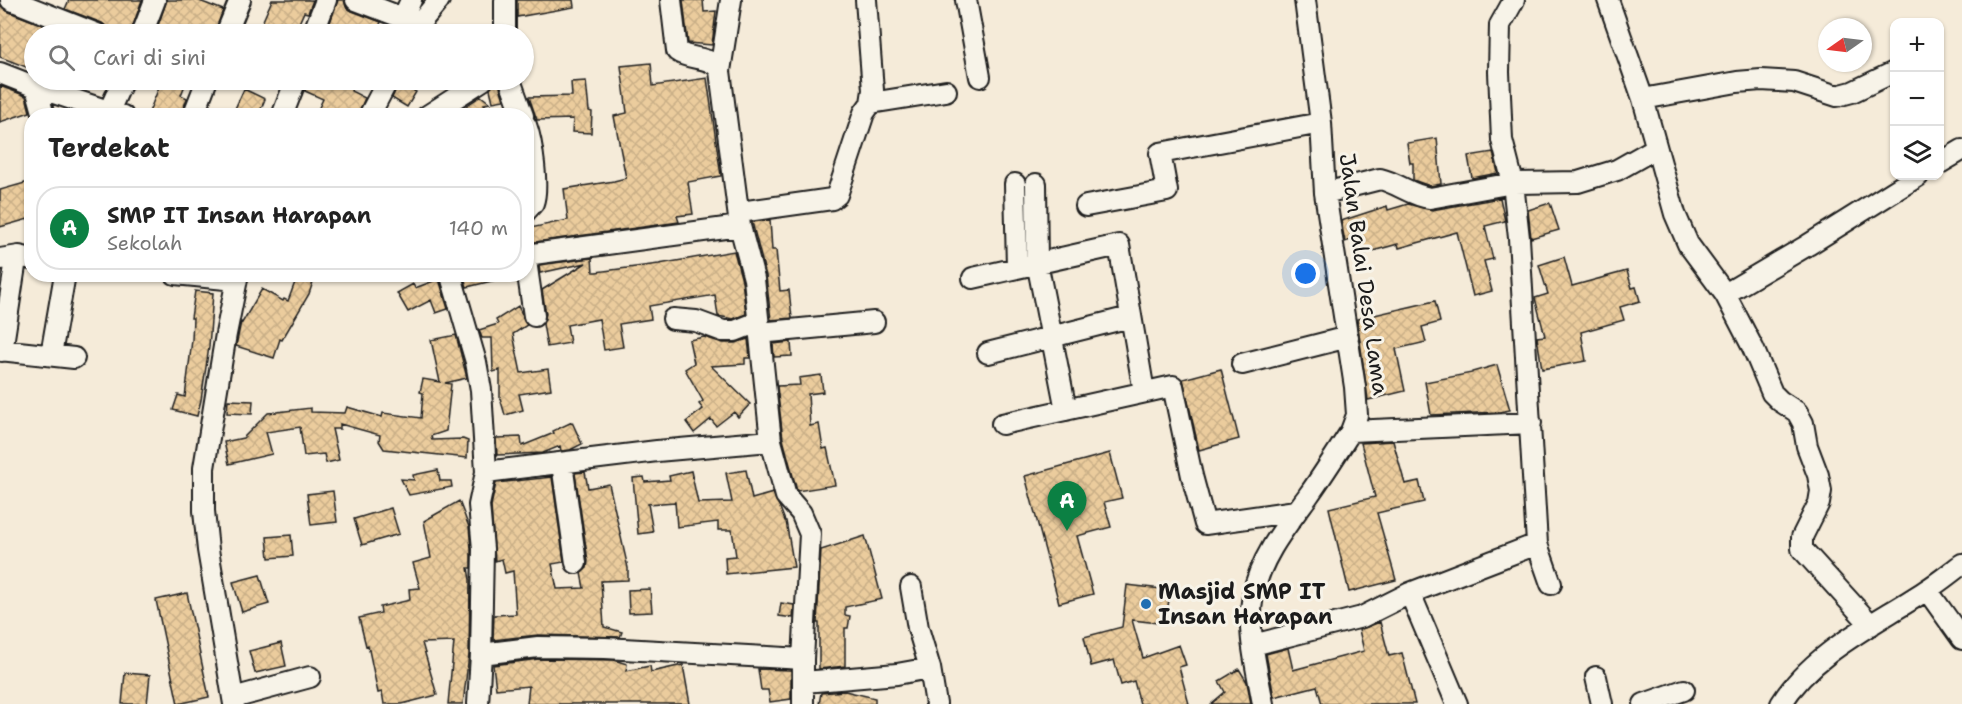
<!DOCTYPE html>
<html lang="id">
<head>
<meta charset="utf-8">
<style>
  :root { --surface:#fff; --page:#f2f2f2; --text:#222; --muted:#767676; --line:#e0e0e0; --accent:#0b8043 }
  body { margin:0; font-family:"Shantell Sans",sans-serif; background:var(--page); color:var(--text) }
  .controls { position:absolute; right:18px; top:18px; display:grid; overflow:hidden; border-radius:12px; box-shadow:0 2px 4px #0004 }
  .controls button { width:54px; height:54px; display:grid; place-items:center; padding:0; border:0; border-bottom:2px solid var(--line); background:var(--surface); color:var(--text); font:30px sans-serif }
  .compass { position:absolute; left:1818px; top:18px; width:54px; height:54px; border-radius:50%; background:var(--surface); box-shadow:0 2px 4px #0004; rotate:256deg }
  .you { position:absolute; left:1306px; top:274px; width:21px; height:21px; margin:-15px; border:4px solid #fff; border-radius:50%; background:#1a73e8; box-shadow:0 0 0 9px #1a73e833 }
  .badge { display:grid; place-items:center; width:39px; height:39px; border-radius:50%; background:var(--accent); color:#fff; font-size:20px; font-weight:700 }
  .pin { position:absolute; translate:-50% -50px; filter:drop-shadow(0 2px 3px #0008) }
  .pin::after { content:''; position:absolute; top:32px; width:21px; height:18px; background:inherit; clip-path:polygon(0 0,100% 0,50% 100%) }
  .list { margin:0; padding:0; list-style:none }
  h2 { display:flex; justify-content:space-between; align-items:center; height:78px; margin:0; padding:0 24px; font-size:26px }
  h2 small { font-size:20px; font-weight:400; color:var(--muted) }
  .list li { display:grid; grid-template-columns:39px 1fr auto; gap:18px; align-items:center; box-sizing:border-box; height:84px; margin:0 12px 12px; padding:0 12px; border:2px solid var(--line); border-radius:24px }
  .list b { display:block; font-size:22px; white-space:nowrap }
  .list p { margin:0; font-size:20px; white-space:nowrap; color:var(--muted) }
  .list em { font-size:20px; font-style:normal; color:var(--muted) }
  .icon { flex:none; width:33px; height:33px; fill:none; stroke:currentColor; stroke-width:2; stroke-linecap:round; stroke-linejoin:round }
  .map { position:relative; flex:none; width:1962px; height:704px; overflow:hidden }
  .search { position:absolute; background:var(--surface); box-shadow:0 2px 4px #0004; left:24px; top:24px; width:510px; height:66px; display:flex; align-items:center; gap:15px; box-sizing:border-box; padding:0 21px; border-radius:33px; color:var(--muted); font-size:22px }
  .panel { position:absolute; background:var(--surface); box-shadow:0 2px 4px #0004; left:24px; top:108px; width:510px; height:174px; border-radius:24px }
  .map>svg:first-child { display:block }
</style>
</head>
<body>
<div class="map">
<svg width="1962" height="704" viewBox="0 0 1962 704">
  <defs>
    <pattern id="building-cross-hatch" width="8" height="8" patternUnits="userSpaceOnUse" patternTransform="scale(1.5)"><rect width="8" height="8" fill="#ebcc9d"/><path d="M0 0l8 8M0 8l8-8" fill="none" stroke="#c9af87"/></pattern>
  </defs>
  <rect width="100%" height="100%" fill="#f5ebd9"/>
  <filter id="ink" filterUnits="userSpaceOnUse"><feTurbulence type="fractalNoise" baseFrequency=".0167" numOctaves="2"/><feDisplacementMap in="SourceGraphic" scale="12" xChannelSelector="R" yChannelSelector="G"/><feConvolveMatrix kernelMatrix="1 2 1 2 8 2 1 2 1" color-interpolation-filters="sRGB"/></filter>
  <g filter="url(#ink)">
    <path fill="url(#building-cross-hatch)" stroke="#1c1c1c" stroke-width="1.5" d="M69 0H142L130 34H109L107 27 102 23 65 9Z
      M167 0H197L223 10 214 34H155Z
      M272 0H313L308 13 304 12 294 34H261L265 25 262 23Z
      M338 0H344L346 7 352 11 381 22 376 34H326Z
      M517 0H573L574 7 517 17Z
      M683 0H703L704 12 716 11 712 45 688 43Z
      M0 4 7 11 66 34H34V70L0 57Z
      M651 63 653 86 707 78 721 176 688 182 693 214 677 216 679 222 528 243 526 229 568 220 564 189 614 181 626 178 614 116 627 113 621 66Z
      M162 80H187L181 95 187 98 181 116H158L149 112Z
      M308 80H355L351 91 365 98 357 116H315L323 99 305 91Z
      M495 80H498L504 100 493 102 490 89Z
      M586 81 589 111 592 112 591 133 572 132 573 119 537 120 529 97 572 96 571 82Z
      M399 82 416 92 407 107 392 98Z
      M0 86 26 96 30 112 0 122Z
      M244 89 265 99 258 116H245L234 111Z
      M481 96 490 103 484 104 494 116H451Z
      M1437 138 1441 184 1430 186 1413 180V163H1410L1407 143Z
      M1493 152 1498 173 1472 178 1468 156Z
      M32 181V218L0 227V190Z
      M1500 198 1505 221 1485 226 1493 259 1484 261 1492 291 1473 296 1457 232 1399 248 1398 244 1358 255 1353 239 1345 242 1341 221 1387 206 1388 210 1408 204 1432 210Z
      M1550 203 1559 230 1531 238 1528 210Z
      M770 220 772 250H776L780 291 789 290 792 318 771 320 766 276 752 222Z
      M734 251 742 281 746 314 733 319 718 316 715 295 649 306 651 319 619 324 623 347 604 350 599 319 567 325 570 343 547 347 543 324 546 314 542 290 586 263 540 273 539 265 592 258 593 272H596L659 264Z
      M1564 257 1572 286 1627 271 1632 288 1636 287 1640 301 1620 307 1624 320 1581 332 1586 361 1542 369 1537 337 1545 336 1535 298 1548 294 1539 265Z
      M463 274H495L496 280 467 287Z
      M297 277 313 282 309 294 282 340 280 339 274 358 236 346 241 322 242 323 262 289 283 301 284 299 288 301Z
      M439 279 448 309 436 313 431 300 408 312 397 293 413 284 415 288Z
      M195 291 213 293 209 347 201 400 197 416 173 410 178 395 185 397 192 340 193 318H191Z
      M1435 301 1440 322 1422 327 1426 342 1396 349 1405 391 1368 400 1357 319Z
      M518 306 527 325 513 334 521 373 548 369 551 389 519 394 523 410 505 415 500 398V370L493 372 492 338H482L479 330 498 324 496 320Z
      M456 335 467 378 445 383 451 384 446 431 431 436 432 440 463 439 468 441 467 458 384 449 379 441 380 435 340 424V429H332L339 460 326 463 324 454 304 456 300 427 266 432 272 454 229 464 224 442 243 438 268 413 311 408V412L345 413 347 407 382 417 383 413 421 418 423 393 420 392 423 379 440 382 431 340Z
      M704 337 723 343H735L748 339 750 358H745V364L711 366 750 404 738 417 734 412 716 426 711 419 694 433 686 422 703 409 699 404 703 401 685 369 694 363 689 340Z
      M791 342 792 356 774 357 773 344Z
      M1497 365 1510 410 1499 412 1431 415 1425 382 1472 373V372Z
      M1221 369 1239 439 1199 450 1183 379Z
      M821 375 823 392 808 394 810 426 819 424 823 449 827 448 835 485 797 491 783 439 777 386 800 385 799 378Z
      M228 400 253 401 252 414 227 413Z
      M572 422 582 444 570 450 561 451 560 446 543 453 497 455 496 438 521 437 522 446 554 433 553 431Z
      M1393 441 1405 484 1419 481 1424 502 1377 513 1396 580 1349 592 1329 508 1375 497 1361 443Z
      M1110 453 1122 498 1104 502 1111 527 1077 536 1093 594 1059 603 1025 476Z
      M438 470 440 481H451L452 487 409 495 401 479 414 480 413 475Z
      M746 470 752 499 773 493 780 508 785 521H786L794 567 726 574 725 557 736 556 732 530H718V522L677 527 675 502 648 504 653 532 638 534 633 478 644 477 645 482 670 480 669 476 691 471 698 503 732 502 726 473Z
      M585 472 588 488 609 484 628 568V580L601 581 604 627 622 632 620 637 538 635 493 640 494 615 516 614 513 571 505 573 502 559 495 561 491 506 496 483 552 477 564 562 552 564 557 589 584 588 581 573 587 568 588 561 575 473Z
      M333 491 337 522 311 525 307 494Z
      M459 501 469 527 471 549V568H468L470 580 469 654 463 704H448L454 642 422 643 437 695 402 704H384L382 692 378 693 368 645 366 646 359 618 381 613 380 607 410 600 409 589 420 588 413 563 431 558 424 521Z
      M391 508 399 534 362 545 354 519Z
      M291 535 293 556 269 558 267 537Z
      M865 536 882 599 845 607V615L850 616 848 628H845V666L819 669V623H817L821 550Z
      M260 575 269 604 242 612 233 582Z
      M1127 585 1170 590 1166 624 1132 620 1143 658 1179 645 1186 665 1179 667 1189 704H1140L1134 681 1121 685 1114 660 1091 666 1084 637 1122 627Z
      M650 589 652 612 629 613 628 590Z
      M187 593 209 697 178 704 156 600Z
      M781 603 794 605 793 618 779 616Z
      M1380 622 1389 656 1402 653 1415 704H1322L1317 686 1274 697 1266 654 1288 648 1293 670 1364 651 1359 630Z
      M281 643 286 666 255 673 249 651Z
      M539 659 614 660 627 664 626 671 650 666 651 672 683 665 690 704H527L529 686 496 689 493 665Z
      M758 669 791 670V699L770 702 768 690H761Z
      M1239 669 1247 682 1251 704H1211L1225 692 1219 681Z
      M125 673 150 675 147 704H122Z
      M845 691 875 698V704H819L821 693Z"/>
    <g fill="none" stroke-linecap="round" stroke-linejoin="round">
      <g stroke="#1c1c1c" stroke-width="24">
        <path id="minor" d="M11 0 97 34
          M356 0 403 18 414 30
          M505 0V34
          M671 0 677 51C690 61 712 55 720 71L740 226 754 279 771 441 786 496 801 513 810 534 803 659V704
          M966 0 980 77
          M1514 0 1500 25 1499 72 1502 140 1513 183 1519 238 1537 544 1551 584
          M1608 0 1643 99 1675 214 1688 244 1725 294 1753 348 1772 393 1780 401 1797 412 1803 423 1807 446 1818 475 1821 491 1819 503 1802 537V549L1871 625
          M403 18 411 0
          M142 34 155 0
          M226 34 240 0
          M313 34 326 0
          M411 34 439 0
          M720 71 731 0
          M0 73 36 87 123 116
          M510 80 523 116
          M36 87 44 116
          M1643 99 1737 82 1761 80 1794 82 1837 96 1852 92 1894 72
          M871 103 946 91
          M109 111 123 80
          M193 116 207 80
          M282 116 296 80
          M369 116 388 80
          M427 116 483 80
          M526 125C532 141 539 188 533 203 532 204 527 210 526 211
          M1940 163 1962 150
          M1015 184 1017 267
          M1036 184 1037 262 1066 410
          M1325 193 1380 179C1398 183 1412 196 1430 198L1513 183 1578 182 1617 170 1656 148
          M1086 206 1167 191 1160 153 1321 123
          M740 212 832 199 837 195 864 113 871 103 873 90 866 0
          M526 255 740 226
          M0 259 19 256 32 259
          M526 261 534 316
          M175 274 236 280
          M451 276 476 362 481 390 486 472 479 505 483 549 481 654
          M973 278 1119 245 1144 392
          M1725 294 1808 245 1918 176
          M673 319 696 321 723 331H735L758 322
          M759 333 874 322
          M0 350 74 358
          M2 351 15 266
          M988 353 1130 317
          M51 355 65 274
          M1242 364 1348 337
          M1002 424 1173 386 1192 476 1205 524 1296 511
          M1351 431 1531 423
          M562 464 576 563
          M486 472 657 451 771 441
          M1927 590 1962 639
          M1410 593 1457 704
          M1253 645 1362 617 1410 593 1537 544
          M930 668 936 704
          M1596 677 1602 704
          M804 682 897 674 930 668 918 628 911 587
          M233 698 310 677
          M234 704 208 550 204 511V468L226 334 238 274
          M478 704 481 654 538 647 605 648 803 659
          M1263 704C1257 669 1246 630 1253 595 1260 558 1286 526 1308 496 1323 475 1337 453 1351 431L1357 415 1355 387 1325 193 1321 123 1305 0
          M1644 704 1684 690
          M1781 704C1813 652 1875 624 1925 591 1938 583 1950 573 1962 564"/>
      </g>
      <use href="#minor" stroke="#f7f3e8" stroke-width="20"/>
    </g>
  </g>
  <circle fill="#1f6fb2" stroke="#f7f3e8" stroke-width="2" cx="1146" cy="604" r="6"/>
  <g text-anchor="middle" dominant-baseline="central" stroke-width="6" stroke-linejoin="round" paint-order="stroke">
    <g font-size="22" fill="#1c1c1c" stroke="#f7f3e8">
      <text transform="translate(1364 274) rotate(82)">Jalan Balai Desa Lama</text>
    </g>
    <g font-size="22" font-weight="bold" fill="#1c1c1c" stroke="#f7f3e8" text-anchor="start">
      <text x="1158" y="591">Masjid SMP IT<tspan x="1158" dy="25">Insan Harapan</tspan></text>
    </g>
  </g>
</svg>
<div class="controls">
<button>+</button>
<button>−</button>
<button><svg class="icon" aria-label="layers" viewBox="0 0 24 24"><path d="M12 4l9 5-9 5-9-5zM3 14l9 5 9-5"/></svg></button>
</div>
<svg class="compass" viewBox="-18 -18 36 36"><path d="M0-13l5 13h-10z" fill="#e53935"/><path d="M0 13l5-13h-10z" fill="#767676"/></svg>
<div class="you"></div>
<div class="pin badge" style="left:1067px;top:531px">A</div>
<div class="search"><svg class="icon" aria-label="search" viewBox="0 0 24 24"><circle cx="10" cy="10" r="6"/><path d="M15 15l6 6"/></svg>Cari di sini</div>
<section class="panel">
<h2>Terdekat<small></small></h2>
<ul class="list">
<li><span class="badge">A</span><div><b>SMP IT Insan Harapan</b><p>Sekolah</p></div><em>140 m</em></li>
</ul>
</section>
</div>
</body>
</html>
